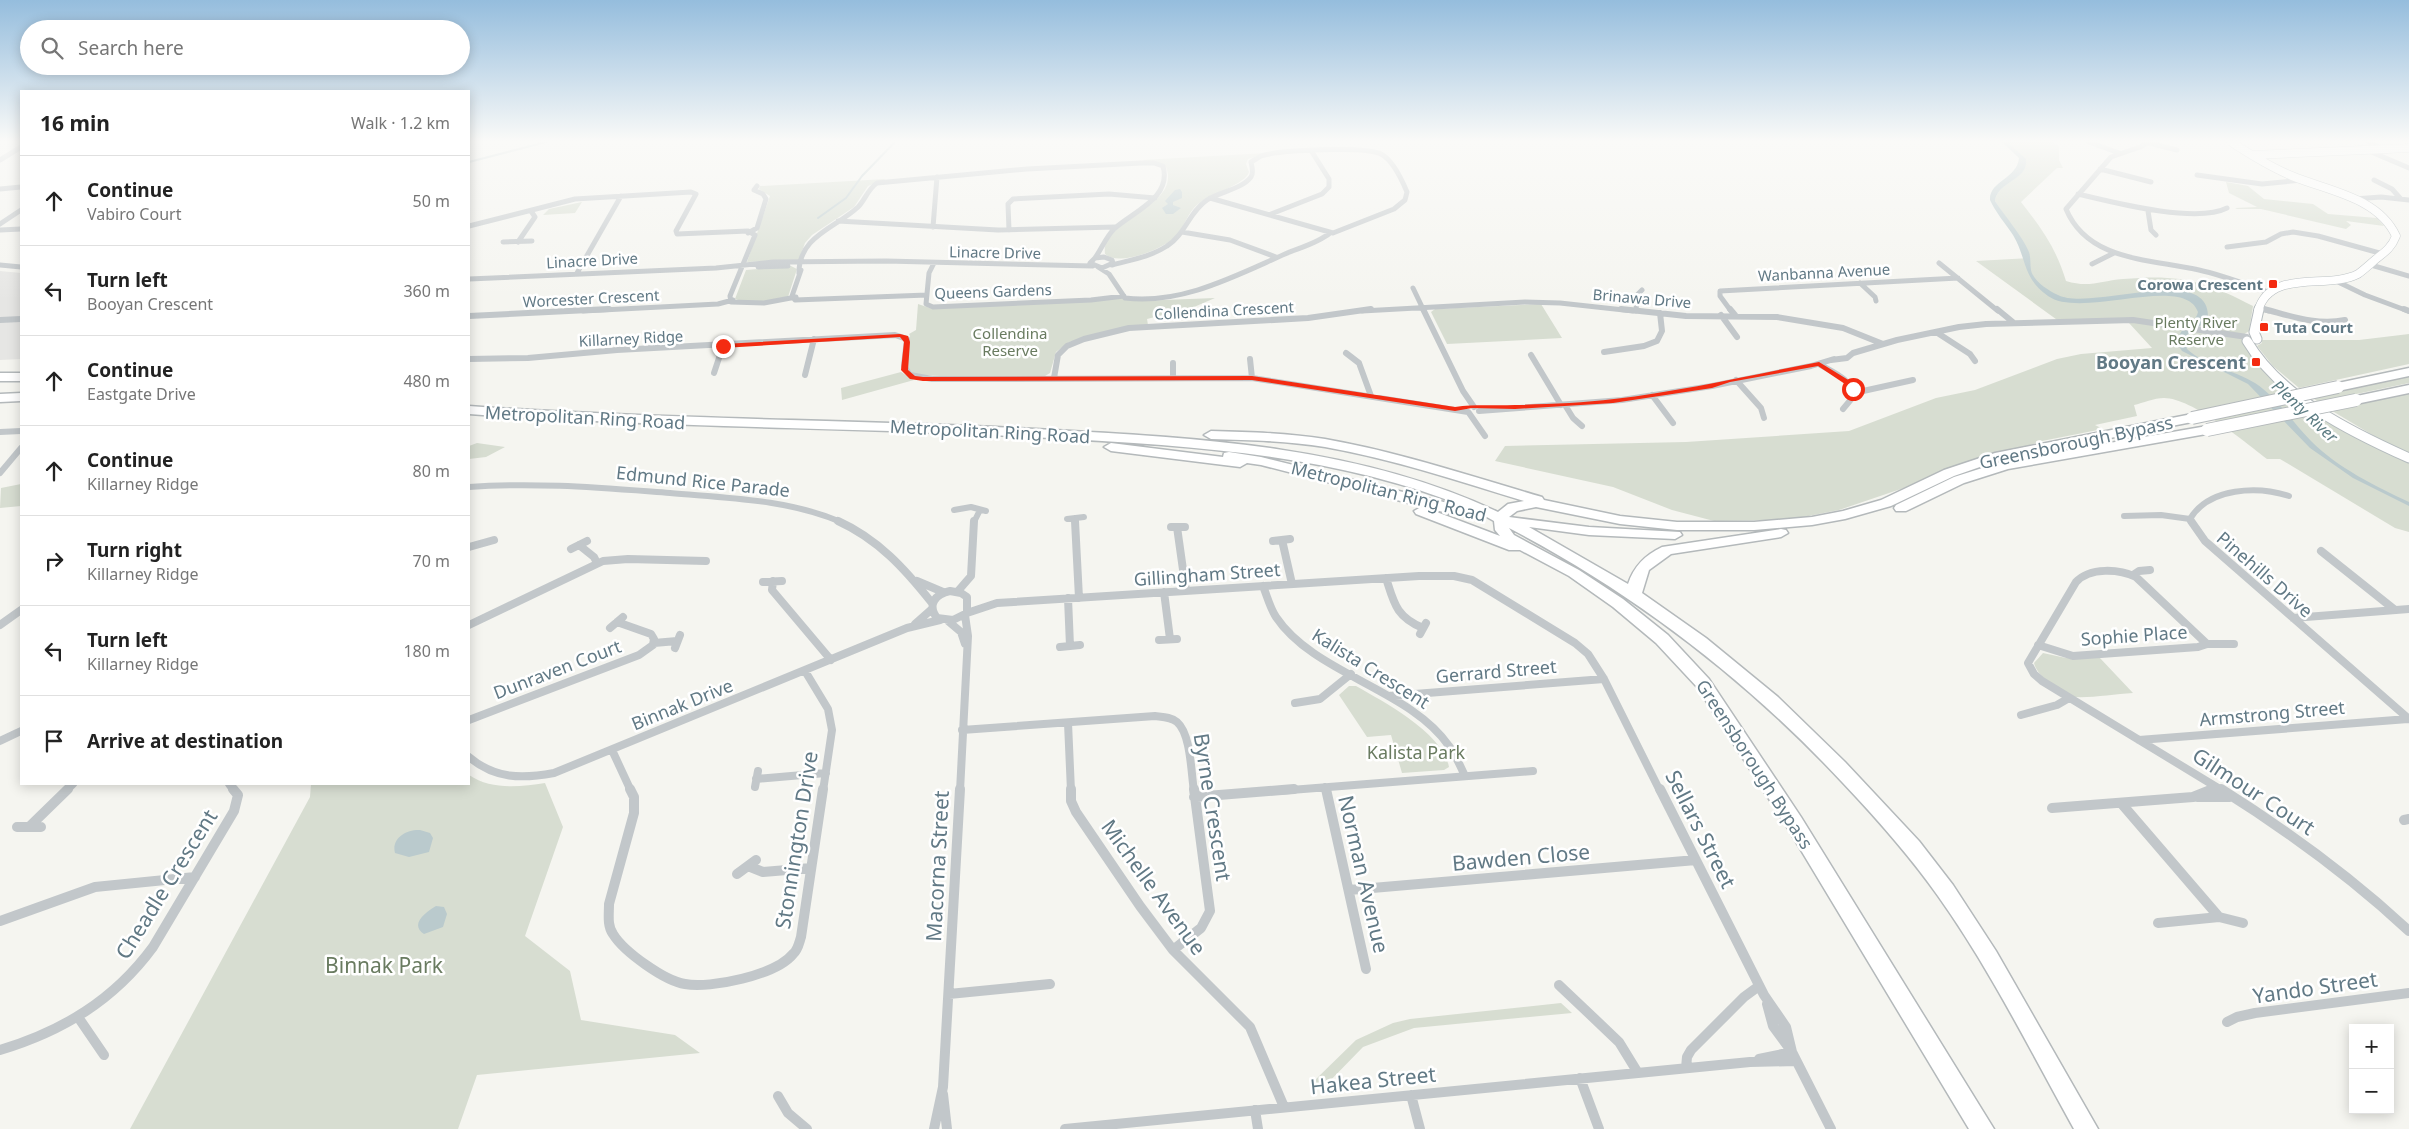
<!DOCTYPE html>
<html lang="en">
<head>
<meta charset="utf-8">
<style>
  :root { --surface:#fff; --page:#f6f6f6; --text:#222; --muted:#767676; --line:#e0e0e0 }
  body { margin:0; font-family:"Noto Sans",sans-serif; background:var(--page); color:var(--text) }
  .controls { position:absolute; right:15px; bottom:15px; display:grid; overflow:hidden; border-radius:0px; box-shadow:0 2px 12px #0003 }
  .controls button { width:45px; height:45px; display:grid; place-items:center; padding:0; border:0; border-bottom:1px solid var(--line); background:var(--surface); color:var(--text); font:25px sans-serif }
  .stop { position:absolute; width:15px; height:15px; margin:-11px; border:4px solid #f42b11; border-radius:50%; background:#fff }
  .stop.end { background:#f42b11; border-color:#fff; box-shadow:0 1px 5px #0008 }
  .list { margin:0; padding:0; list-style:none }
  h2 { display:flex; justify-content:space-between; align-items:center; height:65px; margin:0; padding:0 20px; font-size:21px }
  h2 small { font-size:16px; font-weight:400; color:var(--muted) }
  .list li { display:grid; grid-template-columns:32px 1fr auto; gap:15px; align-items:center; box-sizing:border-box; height:90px; padding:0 20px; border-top:1px solid var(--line) }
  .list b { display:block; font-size:19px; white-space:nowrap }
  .list p { margin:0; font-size:16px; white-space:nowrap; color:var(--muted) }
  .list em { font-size:16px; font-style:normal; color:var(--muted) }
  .icon { flex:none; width:28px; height:28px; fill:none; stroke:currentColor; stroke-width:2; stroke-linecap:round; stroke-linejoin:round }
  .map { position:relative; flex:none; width:2409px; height:1129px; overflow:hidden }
  .search { position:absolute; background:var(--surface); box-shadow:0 2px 12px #0003; left:20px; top:20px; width:450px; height:55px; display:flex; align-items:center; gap:12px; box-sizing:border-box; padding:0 18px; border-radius:28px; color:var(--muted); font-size:19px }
  .panel { position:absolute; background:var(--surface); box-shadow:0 2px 12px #0003; left:20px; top:90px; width:450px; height:695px; border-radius:0px }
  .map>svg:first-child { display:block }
</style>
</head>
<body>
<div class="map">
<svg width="2409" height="1129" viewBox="0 0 2409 1129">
  <rect width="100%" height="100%" fill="#f5f5f0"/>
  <path fill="#e6e6e4" d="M0 271 21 273V359L0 360Z"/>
  <path fill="#d7ddd1" d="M2007 142H2053L2059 147V160L2063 168H2057L2021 202C2042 229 2056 248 2066 281 2089 288 2100 281 2123 279 2178 274 2204 280 2253 306L2249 331 2243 335 2248 348 2318 409 2409 459V532L2395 528 2280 459H2267C2245 442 2192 398 2164 398 2154 398 2143 403 2134 405L2137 416 2095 425 2103 429 2042 441 1839 510 1788 520 1714 521 1672 510 1613 487 1495 461 1505 446 1686 442 1849 431 1936 398 1975 390 2057 359 2081 354 2152 348 2129 323 2060 322 1976 261 2030 258 2028 251 1995 201C1998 181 2027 180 2026 160Z
    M1267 153 1248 159 1246 164 1249 172C1246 184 1209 195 1198 204 1187 213 1185 226 1176 236 1164 249 1119 267 1105 254 1100 219 1182 207 1166 167L1142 160Z
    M886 179 868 186 854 207 812 235 805 243 799 260 747 262 770 196 759 189 760 186Z
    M2226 182 2248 186 2264 199 2313 204 2328 214 2377 218 2384 226 2346 221 2351 225 2346 229 2261 209H2237L2235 208 2257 207 2229 193Z
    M582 202 575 213 543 215 549 209Z
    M791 266 797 269 788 297C773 301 750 305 735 299L746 270Z
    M1122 298 1138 301 1215 298 1194 307 1147 319 1148 325 1069 342 1056 352 1050 373 1045 376 965 377 914 375 907 366 910 336 909 334 916 330 918 304 933 309Z
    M1541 304 1562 338 1447 344 1431 312 1435 309Z
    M2409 334V364L2299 388 2273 366 2257 346 2262 343 2261 340H2359Z
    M901 372 914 380 842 400 841 388Z
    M2409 376V383L2318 402 2312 397Z
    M2409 392V453L2379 439 2329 409Z
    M477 443 505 447 486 457 469 459V446Z
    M21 484V506L0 508 1 488Z
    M2043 653 2066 658 2099 657 2133 693C2114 694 2093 698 2074 697 2062 696 2036 675 2034 663Z
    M1349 686H1356C1384 702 1443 733 1449 767L1444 770 1402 773 1391 735 1367 737 1339 695Z
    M469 775C491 790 520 787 545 783L563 827 525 936 570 971 581 1020 675 1035 700 1053 477 1075 458 1129H130L310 797 311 784H469Z
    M1561 1003 1572 1013 1414 1028 1363 1047 1325 1086 1313 1082 1356 1040 1393 1023 1410 1019Z"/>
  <path fill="#bacacd" d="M2002 142H2007L2026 159C2029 180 1998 181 1995 201 2006 218 2021 234 2029 252 2031 258 2030 264 2031 270 2033 281 2049 291 2058 295 2091 312 2209 262 2208 317L2200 326 2184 337 2187 349C2205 366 2234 370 2255 383 2278 398 2292 422 2311 441 2338 468 2375 486 2409 502V506L2353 478 2310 448 2248 384 2182 351 2177 343C2181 323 2195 325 2198 312 2184 273 2082 320 2048 296 2022 278 2027 258 2013 235 2005 223 1996 213 1990 200 1989 181 2017 179 2019 158Z
    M1180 189 1182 192V198L1173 202V205L1181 208 1173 214H1166L1162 208 1168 204 1165 201 1175 190Z
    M420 830 430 833 433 838 429 852 409 857 395 853C391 838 407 829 420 830Z
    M436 906 444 907 447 914 443 927 424 934C409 924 426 912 436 906Z"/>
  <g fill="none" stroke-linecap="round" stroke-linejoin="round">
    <path stroke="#bacacd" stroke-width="2" d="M469 162 546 142
      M818 218 846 198 862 176 895 142"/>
    <g stroke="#b4bbbe" stroke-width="9">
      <path id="secondary-far1" d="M2231 142C2251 155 2270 167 2292 176 2328 191 2378 197 2396 236 2392 247 2385 252 2376 259 2370 264 2364 270 2358 274 2327 290 2270 268 2258 311
        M2252 155 2409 148"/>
    </g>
    <g stroke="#b4bbbe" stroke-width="11">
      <path id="secondary" d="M2257 339 2254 332 2259 309
        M2247 341C2281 398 2351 432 2409 458"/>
    </g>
    <g stroke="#b4b9bb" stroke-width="3">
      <path id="highway" d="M2409 368V376L2338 391 2332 387 2338 383Z
        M0 373H21V381H0Z
        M2409 385V393L2356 404 2350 400 2352 397Z
        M21 393V401L0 402V394Z
        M469 406C664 420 859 419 1054 430 1203 438 1361 447 1498 512L1508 504 1524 501C1458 481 1393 459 1325 447 1288 441 1249 440 1211 439L1204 435 1211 431C1249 432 1287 433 1325 439 1399 452 1470 476 1542 497L1544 500 1620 516 1677 522H1754L1812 517 1843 511 1881 500 1944 470 1995 453 2192 414 2197 415 2198 418 2192 422 2003 459 1954 476 1891 506 1845 519 1812 525 1754 530H1677L1620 524 1536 507 1517 511 1509 517 1589 527 1680 532 1682 535 1675 539 1589 535 1529 527 1628 584C1634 566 1645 555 1662 547L1781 529 1786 530 1788 533 1781 537 1671 554 1649 570 1642 593 1706 638 1778 697 1845 762 1919 841 1953 885 1996 951 2098 1129H2074C2030 1050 1990 969 1938 896 1909 855 1877 819 1843 783 1746 679 1635 594 1509 528L1514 535 1579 570 1623 599 1668 635 1709 679 1801 817 1994 1129H1969L1787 827 1697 687 1656 643 1613 607 1569 576 1520 550H1509L1416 514 1414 511 1421 507 1426 508 1500 536 1495 530 1494 521 1485 516 1479 519 1447 513 1261 465 1247 463 1240 467 1111 451 1104 447 1111 443 1223 457 1224 453 1229 452 1261 457 1468 508C1336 454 1191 446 1051 438 857 427 663 428 469 414Z
        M2207 426 2212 427 2214 430 2212 433 2008 469 1964 483 1906 511H1896L1894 508 1896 505 1954 477 2001 462Z"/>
    </g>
    <path stroke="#c2c7ca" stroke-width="5" d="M2089 142 2119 153
      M2149 142 2140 147 2111 157 2066 209C2088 262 2152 259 2199 270 2222 275 2245 284 2268 292
      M2369 142 2384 150
      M2149 143 2177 150
      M2369 151 2409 168
      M0 160 21 147
      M2100 169 2151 182
      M2197 175 2262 184 2302 180
      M2374 180 2392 189 2400 198
      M0 189 21 187
      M2078 194C2112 202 2196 224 2227 208
      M2354 199 2381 197 2409 200
      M2148 211 2151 230 2156 235
      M1271 214 1322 194 1329 187V179L1312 152
      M838 221 998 230 1115 227
      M0 224 21 210
      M469 226 575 199 691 192 696 194 676 231 677 234 748 231 755 235 730 296 731 302 764 303 796 297
      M933 227 937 177
      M0 230 21 229
      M1009 230 1008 204 1013 199 1109 194 1155 198
      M1182 232 1230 240 1276 257
      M748 233 757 228 766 199 763 194 754 190 757 186
      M503 242 532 241
      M518 242 535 217 531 211
      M2227 247 2266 242 2281 234 2293 232 2318 236 2383 254
      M1104 257 1112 260 1113 263 1102 268 1090 263 1095 258Z
      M934 263 929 273 926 304 933 307 1091 300 1124 296
      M1939 263 1998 311
      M2092 264 2114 253
      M0 265 21 267
      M1112 265C1130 260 1150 257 1167 246 1185 235 1189 212 1207 200 1219 192 1242 189 1251 177 1254 173 1252 167 1251 162 1254 160 1258 158 1261 156 1278 150 1366 146 1381 154 1393 160 1402 180 1407 192L1405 200 1394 209 1333 233 1210 198
      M2371 265 2409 276
      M758 267 788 266
      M1098 267 1109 274 1125 298C1181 305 1235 276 1285 254 1299 248 1318 243 1330 233
      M801 270 792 296 795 300 927 295
      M577 273 621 196
      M799 274C798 236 836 228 858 207 865 200 868 189 877 183L1027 169 1141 163H1154L1163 166C1172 198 1134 211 1114 229 1106 237 1102 248 1095 258
      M469 279 716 268 773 262 886 261 1093 266
      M2334 280 2365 295 2408 311
      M1860 283 1875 297 1876 301
      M1413 288 1424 311
      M2259 308 2269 311
      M583 311 718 304 733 300
      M1362 311 1525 302 1560 303 1633 311
      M1636 311 1637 295 1642 290
      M1731 311 1720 296V291L1958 278"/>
    <path stroke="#c2c7ca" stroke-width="6" d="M1423 309 1463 391 1474 407
      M1621 309 1686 316 1777 317 1843 328 1883 344
      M1730 309 1735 315
      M1997 309 2014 323
      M2264 309C2291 316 2317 326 2345 320
      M2404 309 2409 311
      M1721 315 1737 337
      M469 316 609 309
      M0 320 21 319
      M1936 332 1970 354 1975 361
      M1604 352 1644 346 1657 341 1662 331 1660 313
      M1346 353 1359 363 1371 396
      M1531 355 1561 405
      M469 359 528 358 617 350 895 335 907 339 904 366 910 375 932 379H998
      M1250 359 1252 378
      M1831 360 1847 358 1853 353 1897 340 1959 327 1986 324 2133 320 2247 337
      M1173 363V377
      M1819 364C1832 372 1853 379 1853 397L1843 409
      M714 373 723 346
      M805 375 814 339
      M1054 378 1058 355 1067 346 1084 339 1129 328 1308 318 1371 309
      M995 379 1252 378 1468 412
      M1736 380 1761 408 1764 418
      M1854 393 1913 380
      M1652 395 1673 423
      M1565 405 1573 418 1582 426
      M1479 411 1622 400 1712 386 1811 366 1834 359
      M1469 413 1485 436
      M0 432 21 431
      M0 473 21 448
      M469 487C536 482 602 488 670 493 727 498 787 499 841 522
      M954 510 971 507 986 511
      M2124 516 2161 515 2190 519
      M1075 518V522
      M1067 519 1084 517
      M974 522 980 510
      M2192 522 2190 519C2209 487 2258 486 2289 496"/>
    <path stroke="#c2c7ca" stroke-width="8" d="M838 521C878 539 905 569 932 603
      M1075 521 1079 598
      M2191 521 2205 541 2409 719
      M1171 527H1185
      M1177 527 1186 591
      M1282 540 1292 584
      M1273 541 1290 539
      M579 545 594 557 597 563
      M469 547 494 540
      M571 549 587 541
      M2321 551 2395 610
      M2133 575 2139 571 2150 570
      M1386 578C1394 603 1396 617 1423 628
      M773 581 772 590 831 660
      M917 581 943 592
      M763 582 782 581
      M1263 586C1267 596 1270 608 1276 617 1314 674 1410 689 1449 746 1456 755 1460 766 1465 776
      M950 591 961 593 967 597V613L953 620 937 618C927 605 935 594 950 591Z
      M958 591 971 576 974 521
      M1164 592 1170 639
      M1068 598 1070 646
      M967 613 997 603 1419 576H1454L1472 580 1575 643 1588 654 1604 679 1660 791
      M2293 618 2409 609
      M948 621 961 632 965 644
      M915 624 932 609
      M0 625 21 610
      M469 625 603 561 628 559 706 561
      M610 628 623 617
      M1420 634 1426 623
      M1159 640 1177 639
      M654 643 677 641
      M2207 644 2136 577C2119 569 2090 567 2076 582L2028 663 2034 674 2042 681 2223 791
      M2038 645 2073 656 2198 647 2207 644H2234
      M1060 647 1080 645
      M675 648 680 635
      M805 671 828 709 832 730 823 791
      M1389 696 1604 679
      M1295 703 1320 699 1351 674
      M2021 715 2057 705 2069 698
      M469 720 639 655 653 645 654 639 651 634 617 622
      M1068 723 1071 791
      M962 730 1155 716C1163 717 1171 717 1177 722 1191 734 1191 773 1194 791
      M2139 740 2408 719
      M0 741 21 731
      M612 750 631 791
      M469 757C495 779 522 779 554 773L907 628 940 620
      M756 779 826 773
      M229 784 234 791
      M755 787 758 771
      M1325 787 1326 791
      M66 791 73 784
      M960 791 968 636 965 615
      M1278 791 1533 771
      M2209 791 2216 788"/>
    <path stroke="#c2c7ca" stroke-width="10" d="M630 789 634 797V813L609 904C609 915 607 925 613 934 624 952 665 981 685 984 710 989 776 975 793 954 798 950 799 943 801 937L823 789
      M1071 789V801L1076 812 1140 906 1173 950 1250 1027 1284 1107
      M1326 789 1366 969
      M1660 789 1764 995 1786 1027 1792 1052
      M2221 789C2288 831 2351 877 2409 931
      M1194 797 1294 789
      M2197 797H2230
      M2121 803 2219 917 2158 923
      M2052 808 2193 797 2213 789
      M2404 820 2409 819
      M17 827H41
      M29 827 68 789
      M748 866 763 872 811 868
      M737 874 756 860
      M1349 890 1696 860
      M2219 917 2243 923
      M0 921 95 887 195 877
      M1173 950 1201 928 1210 911 1194 789
      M1559 985 1619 1042 1638 1073
      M949 994 1050 984
      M1767 1004 1773 1026 1792 1052 1831 1129
      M78 1017 104 1055
      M2227 1022 2237 1017 2255 1013 2409 993
      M0 1050C63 1031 114 1000 153 947L234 811 238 795 233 789
      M1759 1059 1792 1052
      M1686 1068 1687 1057 1691 1050 1744 997 1759 986
      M1580 1078 1599 1129
      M943 1094 947 1129
      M1411 1095 1420 1129
      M778 1096 788 1113 807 1129
      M1255 1110 1258 1129
      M934 1129 943 1087 960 789
      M1065 1129 1750 1062 1796 1061"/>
    <use href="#secondary-far1" stroke="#fff" stroke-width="8"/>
    <use href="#secondary" stroke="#fff" stroke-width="9"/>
    <use href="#highway" fill="#fff" fill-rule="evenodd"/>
    <g stroke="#b4b9bb" stroke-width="14" stroke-linecap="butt">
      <path id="highway-bridge" d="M2192 418 2338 387
        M2207 430 2356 400"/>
    </g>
    <use href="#highway-bridge" stroke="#fff" stroke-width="12"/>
  </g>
  <linearGradient id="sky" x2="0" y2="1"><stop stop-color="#95bddd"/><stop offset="0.47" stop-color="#fafaf8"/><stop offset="1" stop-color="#fafaf8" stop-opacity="0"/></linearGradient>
  <rect width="2409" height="300" fill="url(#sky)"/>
  <path fill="#f42b11" d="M900 334 908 336 910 342 908 370 915 376 923 377 1252 376 1455 407C1475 404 1495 406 1515 405 1548 404 1582 403 1614 399 1683 391 1751 375 1819 362L1850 381 1856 389 1850 390 1845 384 1818 366 1730 382 1712 388 1613 403 1515 409 1472 408 1455 411 1252 380 923 381 910 379 901 370 904 342 900 337 723 348 720 346 723 344Z"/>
  <g fill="#f42b11" stroke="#fff" stroke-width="2">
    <rect x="2268" y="279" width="10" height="10" rx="2.5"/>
    <rect x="2259" y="322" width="10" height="10" rx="2.5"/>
    <rect x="2251" y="357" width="10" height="10" rx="2.5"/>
  </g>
  <g text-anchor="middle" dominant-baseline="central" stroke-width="5" stroke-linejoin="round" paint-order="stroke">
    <g font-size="15" fill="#617985" stroke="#fff">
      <text transform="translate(995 252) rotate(1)">Linacre Drive</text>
      <text transform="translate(592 260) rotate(-3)">Linacre Drive</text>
      <text transform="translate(1824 272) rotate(-3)">Wanbanna Avenue</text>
      <text transform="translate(993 291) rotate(-2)">Queens Gardens</text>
      <text transform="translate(591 298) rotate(-3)">Worcester Crescent</text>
      <text transform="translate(1642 298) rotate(5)">Brinawa Drive</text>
      <text transform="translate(1224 310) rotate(-3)">Collendina Crescent</text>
      <text transform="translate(631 338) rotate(-3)">Killarney Ridge</text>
    </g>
    <g font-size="15" font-weight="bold" fill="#617985" stroke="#fff" text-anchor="end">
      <text x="2263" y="284">Corowa Crescent</text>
      <text x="2274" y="327" text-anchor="start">Tuta Court</text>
    </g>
    <g font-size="15" fill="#697b60" stroke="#fff">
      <text x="2196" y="322">Plenty River<tspan x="2196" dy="17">Reserve</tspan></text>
      <text x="1010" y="333">Collendina<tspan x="1010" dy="17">Reserve</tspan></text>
    </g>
    <g font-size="16" font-style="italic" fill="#5c7c83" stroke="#fff">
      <text transform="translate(2305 411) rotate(43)">Plenty River</text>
    </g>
    <g font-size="18" font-weight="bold" fill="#617985" stroke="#fff" text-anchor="end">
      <text x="2246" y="362">Booyan Crescent</text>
    </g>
    <g font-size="18" fill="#617985" stroke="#fff">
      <text transform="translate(585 417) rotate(3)">Metropolitan Ring Road</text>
      <text transform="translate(990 431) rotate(3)">Metropolitan Ring Road</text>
      <text transform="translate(2076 442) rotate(-12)">Greensborough Bypass</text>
      <text transform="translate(703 481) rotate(6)">Edmund Rice Parade</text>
      <text transform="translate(1389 491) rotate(14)">Metropolitan Ring Road</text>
      <text transform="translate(1207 574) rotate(-4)">Gillingham Street</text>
      <text transform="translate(2265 574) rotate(41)">Pinehills Drive</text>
      <text transform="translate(2134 635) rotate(-4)">Sophie Place</text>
      <text transform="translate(1371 668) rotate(32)">Kalista Crescent</text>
      <text transform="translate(557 669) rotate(-21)">Dunraven Court</text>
      <text transform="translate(1496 671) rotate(-5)">Gerrard Street</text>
      <text transform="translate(682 704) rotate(-22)">Binnak Drive</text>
      <text transform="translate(2272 713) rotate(-5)">Armstrong Street</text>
      <text transform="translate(1755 764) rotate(57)">Greensborough Bypass</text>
    </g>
    <g font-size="18" fill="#697b60" stroke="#fff">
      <text x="1416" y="752">Kalista Park</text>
    </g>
    <g font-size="21" fill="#617985" stroke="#fff">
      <text transform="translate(2254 791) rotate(33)">Gilmour Court</text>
      <text transform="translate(1213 807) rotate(81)">Byrne Crescent</text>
      <text transform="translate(1701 829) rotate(63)">Sellars Street</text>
      <text transform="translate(796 840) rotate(-81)">Stonnington Drive</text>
      <text transform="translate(1521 857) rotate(-5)">Bawden Close</text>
      <text transform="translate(937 866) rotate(-87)">Macorna Street</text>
      <text transform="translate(1364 874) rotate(77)">Norman Avenue</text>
      <text transform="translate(166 884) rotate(-58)">Cheadle Crescent</text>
      <text transform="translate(1154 887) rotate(54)">Michelle Avenue</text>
      <text transform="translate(2315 987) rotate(-8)">Yando Street</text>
      <text transform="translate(1373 1080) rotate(-6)">Hakea Street</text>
    </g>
    <g font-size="21" fill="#697b60" stroke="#fff">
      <text x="384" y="965">Binnak Park</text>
    </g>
  </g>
</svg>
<div class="controls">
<button>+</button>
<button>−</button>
</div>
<div class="stop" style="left:1853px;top:389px"></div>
<div class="stop end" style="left:723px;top:346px"></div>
<div class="search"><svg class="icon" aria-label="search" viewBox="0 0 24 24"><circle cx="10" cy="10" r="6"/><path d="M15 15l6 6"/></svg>Search here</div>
<section class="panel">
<h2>16 min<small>Walk · 1.2 km</small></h2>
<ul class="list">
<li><svg class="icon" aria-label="ahead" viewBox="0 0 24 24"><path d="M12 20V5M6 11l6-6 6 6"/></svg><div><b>Continue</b><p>Vabiro Court</p></div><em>50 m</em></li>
<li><svg class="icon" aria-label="left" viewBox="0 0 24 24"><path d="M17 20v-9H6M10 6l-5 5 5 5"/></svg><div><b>Turn left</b><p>Booyan Crescent</p></div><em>360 m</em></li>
<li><svg class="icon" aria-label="ahead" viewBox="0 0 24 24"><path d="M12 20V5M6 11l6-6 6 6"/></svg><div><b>Continue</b><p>Eastgate Drive</p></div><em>480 m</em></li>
<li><svg class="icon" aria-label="ahead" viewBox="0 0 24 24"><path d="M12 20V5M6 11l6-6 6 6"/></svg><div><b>Continue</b><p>Killarney Ridge</p></div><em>80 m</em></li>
<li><svg class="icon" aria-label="right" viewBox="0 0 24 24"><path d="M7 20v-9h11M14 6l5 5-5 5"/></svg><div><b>Turn right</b><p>Killarney Ridge</p></div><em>70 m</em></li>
<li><svg class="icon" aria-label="left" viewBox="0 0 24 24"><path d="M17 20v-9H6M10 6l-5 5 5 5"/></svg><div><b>Turn left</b><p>Killarney Ridge</p></div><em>180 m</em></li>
<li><svg class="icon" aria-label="arrive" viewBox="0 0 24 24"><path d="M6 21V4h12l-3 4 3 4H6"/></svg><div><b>Arrive at destination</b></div></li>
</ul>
</section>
</div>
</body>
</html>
